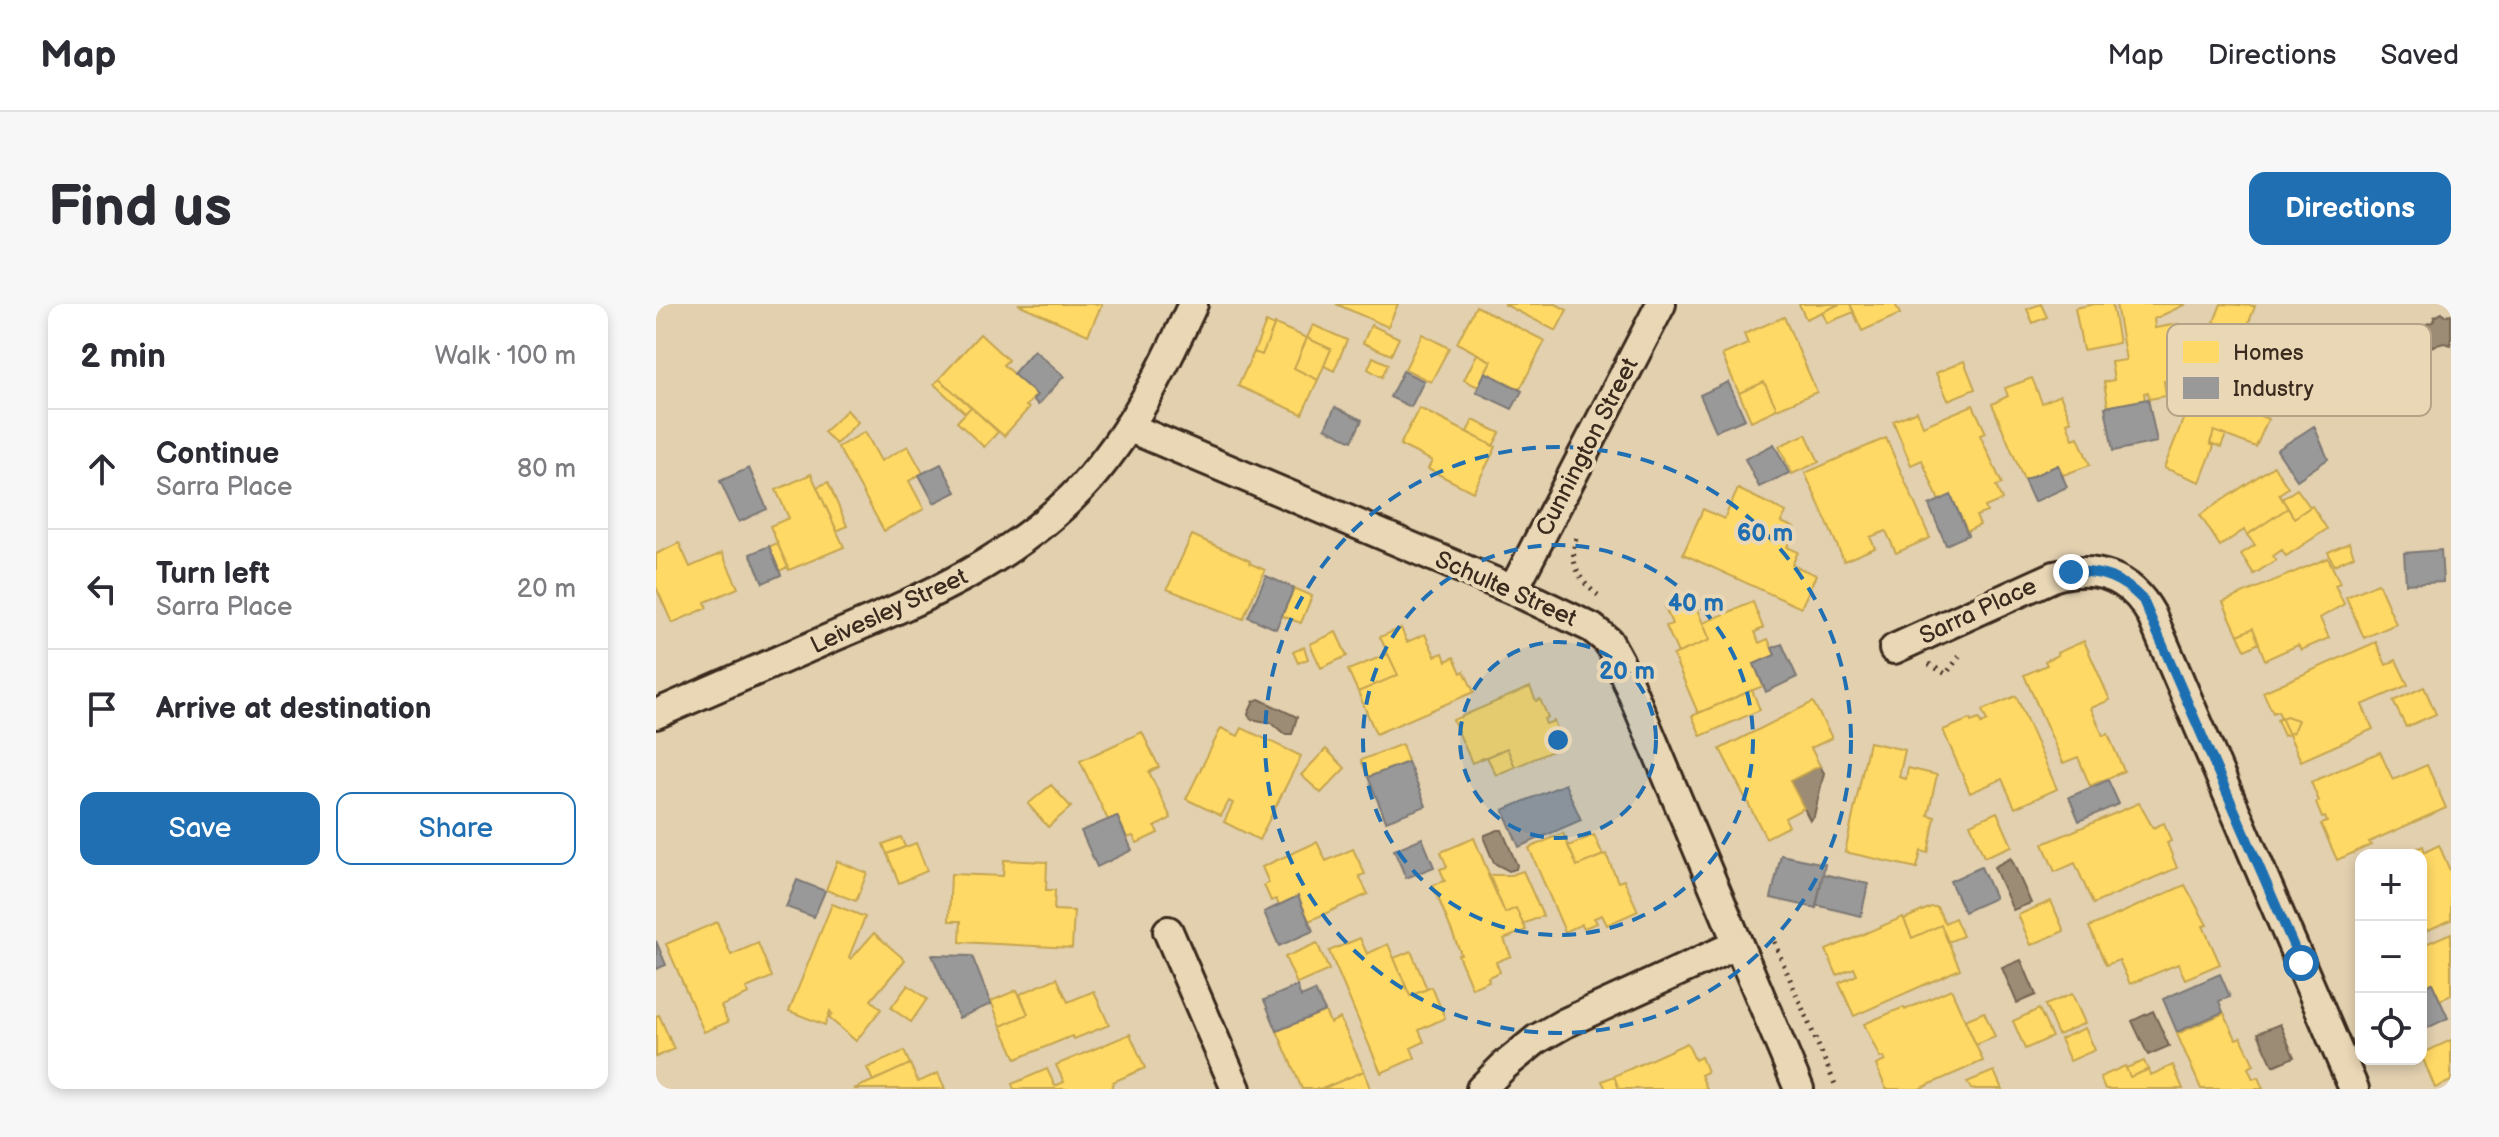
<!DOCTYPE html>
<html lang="en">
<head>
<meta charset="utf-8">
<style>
  :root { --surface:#fff; --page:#f7f7f7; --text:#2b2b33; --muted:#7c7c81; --line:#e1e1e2; --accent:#1f6fb2 }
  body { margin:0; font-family:"Balsamiq Sans",sans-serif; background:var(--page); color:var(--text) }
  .controls { position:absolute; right:24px; bottom:24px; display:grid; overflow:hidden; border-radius:16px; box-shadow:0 4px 12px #0003 }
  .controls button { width:72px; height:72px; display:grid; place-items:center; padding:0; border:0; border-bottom:2px solid var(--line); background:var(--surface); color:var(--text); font:40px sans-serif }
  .stop { position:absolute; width:24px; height:24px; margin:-18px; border:6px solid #1f6fb2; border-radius:50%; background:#fff }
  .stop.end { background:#1f6fb2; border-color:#fff; box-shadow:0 2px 8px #0008 }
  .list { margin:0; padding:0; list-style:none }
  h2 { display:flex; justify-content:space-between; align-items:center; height:104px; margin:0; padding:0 32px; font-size:34px }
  h2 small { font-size:26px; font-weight:400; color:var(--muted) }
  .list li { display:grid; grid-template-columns:52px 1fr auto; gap:24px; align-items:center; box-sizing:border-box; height:120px; padding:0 32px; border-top:2px solid var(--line) }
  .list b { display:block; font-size:30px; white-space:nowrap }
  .list p { margin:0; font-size:26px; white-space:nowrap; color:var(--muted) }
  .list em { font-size:26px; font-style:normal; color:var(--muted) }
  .actions { display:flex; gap:16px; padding:24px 32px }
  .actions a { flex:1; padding:18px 0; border:2px solid var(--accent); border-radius:16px; text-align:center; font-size:28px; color:var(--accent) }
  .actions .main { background:var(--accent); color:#fff }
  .icon { flex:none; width:44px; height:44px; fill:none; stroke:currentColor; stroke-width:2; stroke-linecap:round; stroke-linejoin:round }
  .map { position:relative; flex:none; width:1795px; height:785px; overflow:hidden; border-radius:16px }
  header { display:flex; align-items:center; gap:48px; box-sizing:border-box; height:112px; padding:0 40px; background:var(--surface); border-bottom:2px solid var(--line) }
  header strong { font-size:38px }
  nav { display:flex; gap:44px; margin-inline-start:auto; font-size:28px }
  .intro { display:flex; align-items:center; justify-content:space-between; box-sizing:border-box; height:192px; padding:0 48px }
  h1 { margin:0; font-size:56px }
  .button { padding:20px 36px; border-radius:16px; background:var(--accent); color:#fff; font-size:28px; font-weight:700 }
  main { display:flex; gap:48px; padding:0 48px }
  aside { flex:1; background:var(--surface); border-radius:16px; box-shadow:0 4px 12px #0003 }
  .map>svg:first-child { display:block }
</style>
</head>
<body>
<header>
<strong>Map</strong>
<nav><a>Map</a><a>Directions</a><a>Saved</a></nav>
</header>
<div class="intro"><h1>Find us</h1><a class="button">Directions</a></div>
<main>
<aside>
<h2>2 min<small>Walk · 100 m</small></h2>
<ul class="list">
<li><svg class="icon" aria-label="ahead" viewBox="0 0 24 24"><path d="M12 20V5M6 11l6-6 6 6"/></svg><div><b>Continue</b><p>Sarra Place</p></div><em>80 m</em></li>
<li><svg class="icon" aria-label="left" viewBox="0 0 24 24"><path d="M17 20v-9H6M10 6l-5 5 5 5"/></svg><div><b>Turn left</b><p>Sarra Place</p></div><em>20 m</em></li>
<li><svg class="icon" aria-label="arrive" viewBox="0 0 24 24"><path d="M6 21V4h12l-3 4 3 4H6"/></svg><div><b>Arrive at destination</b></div></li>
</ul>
<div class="actions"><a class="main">Save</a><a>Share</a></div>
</aside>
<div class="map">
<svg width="1795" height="785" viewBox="0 0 1795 785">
  <rect width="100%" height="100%" fill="#e2d0af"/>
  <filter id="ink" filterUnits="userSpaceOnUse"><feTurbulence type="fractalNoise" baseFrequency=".0125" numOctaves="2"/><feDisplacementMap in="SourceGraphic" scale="16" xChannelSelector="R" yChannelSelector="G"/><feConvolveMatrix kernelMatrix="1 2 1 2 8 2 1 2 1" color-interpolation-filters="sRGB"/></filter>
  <g filter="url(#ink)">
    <path fill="#9d8c74" stroke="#766552" stroke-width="2" d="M1786 9 1789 12 1795 10V41L1788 39 1767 45 1760 28 1761 24 1778 17V13Z
      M603 395 641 413 636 430H628L616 419 595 415 592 410 598 397Z
      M1164 462 1168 469 1158 512 1154 516 1134 477Z
      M842 526H846L861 561 860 565 853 567 838 559 828 535 829 531Z
      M1355 554 1375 599 1357 606 1338 563Z
      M1365 656 1380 691 1361 699 1346 664Z
      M1497 707 1513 742 1492 751 1476 717Z
      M1624 720 1638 753 1617 762 1602 729Z"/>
    <path fill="#ffd966" stroke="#c4a450" stroke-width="2" d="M362 0H446L432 31Z
      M680 0H742L732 23Z
      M848 0H900L911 6 900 27Z
      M1143 0H1184L1150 15Z
      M1184 0H1194L1198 8 1171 19 1166 8Z
      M1194 0H1239L1244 10 1206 27Z
      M1385 0 1391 13 1377 19 1371 5Z
      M1439 0H1456L1463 39 1427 46 1419 4Z
      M1460 0H1530L1498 15 1499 24 1522 20 1528 55 1520 57 1522 75 1508 77 1510 92 1493 95 1492 88 1488 89 1489 96 1452 103 1448 78 1458 76 1455 58 1470 56Z
      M1565 0 1599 2 1589 29 1558 18Z
      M820 2 889 37 864 85 829 68 835 57 801 39Z
      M1128 13 1161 88 1121 105 1108 78 1083 89 1066 51 1092 40 1088 30Z
      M610 18 618 22 606 51 598 48Z
      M619 20 651 34 638 64 662 76 646 110 582 82 598 48 606 51Z
      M657 21 691 36 678 67 668 62 675 45 651 34Z
      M715 21 743 34 735 51 707 39Z
      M324 30 352 56 347 61 381 91 370 102 373 104 348 132 283 75Z
      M766 30 793 44 775 78 749 65Z
      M651 34 675 45 662 76 638 64Z
      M1570 37 1603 50 1582 103 1612 115 1600 143 1558 127 1554 140 1558 142 1544 178 1508 164 1554 47 1564 50Z
      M821 50 835 57 822 83 808 76Z
      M717 53 732 60 726 73 712 65Z
      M1308 57 1319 85 1292 96 1280 69Z
      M1376 74 1386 99 1404 91 1415 117 1411 119 1417 135 1422 133 1434 161 1407 171 1402 161 1368 176 1336 100 1352 92 1349 84Z
      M283 75 315 103 309 109 278 80Z
      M1108 78 1121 105 1095 117 1083 89Z
      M1317 101 1330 129 1324 131 1346 180 1340 182 1346 196 1329 203 1331 208 1320 212 1324 221 1311 227 1295 191 1283 197 1266 156 1255 161 1237 117 1261 107 1267 122Z
      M315 103 342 128 328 143 301 118Z
      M763 104 840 143 817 188 772 165 776 157 744 141Z
      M191 106 202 118 180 140 168 128Z
      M817 116 844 129 837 142 811 128Z
      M1558 127 1570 131 1565 143 1554 139Z
      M209 128 225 157 252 142 267 169 253 177 268 205 228 227 182 143Z
      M1150 130 1163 158 1136 170 1123 142Z
      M1230 134 1274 234 1240 249 1230 227 1214 233 1219 244 1188 257 1149 169Z
      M1618 162 1632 184 1623 190 1632 204 1591 231 1588 226 1564 242 1544 211Z
      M155 170 188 243 133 266 114 222 133 214 120 186Z
      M172 178 191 222 181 227 161 183Z
      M1082 185 1130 208 1125 218 1139 224 1131 243 1142 248 1136 261 1160 271 1145 304 1027 250 1047 205 1068 215Z
      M1641 185 1654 203 1638 214 1626 195Z
      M1656 202 1671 225 1630 252 1626 246 1617 252 1620 256 1598 270 1585 250 1599 241 1591 231 1632 204 1638 214Z
      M536 231 594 257 593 259 609 266 587 315 511 285Z
      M23 239 34 263 66 249 82 284 49 298 51 304 16 319 0 283V250Z
      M121 239 132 263 123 267 113 243Z
      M1693 239 1698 252 1678 261 1672 248Z
      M1672 254 1684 279 1679 281 1688 300 1664 314 1673 334 1645 346 1642 341 1609 356 1597 324 1582 331 1567 298Z
      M1722 279 1740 320 1708 334 1690 293Z
      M638 284 656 292 645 319 626 312Z
      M1031 293 1033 298 1037 296 1054 336 1022 349 1010 322 1016 320 1009 303Z
      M1097 298 1107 324 1099 328 1103 339 1112 335 1119 351 1098 360 1107 382 1042 409 1017 351 1054 336 1047 319Z
      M745 324 751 338 769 330 779 352 787 349 790 357 798 353 805 369 808 367 818 388 720 430 702 388 742 371 724 333Z
      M1597 324 1603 339 1589 346 1582 331Z
      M680 328 691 352 665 364 654 340Z
      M1428 337 1454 396 1435 404 1447 432 1452 430 1468 467 1434 482 1422 453 1407 459 1368 371 1391 361 1389 357 1402 351 1401 349Z
      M1720 338 1730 361 1740 356 1752 381 1706 401 1717 425 1645 457 1622 407 1617 409 1607 388Z
      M648 343 652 355 642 359 637 348Z
      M732 350 742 371 702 388 692 366Z
      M874 383 880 397 884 395 892 413 888 415 890 420 898 417 908 442 859 463 851 444 816 459 797 416Z
      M1768 383 1780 410 1750 423 1737 397Z
      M1096 386 1104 406 1045 432 1036 412Z
      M1360 392 1401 485 1359 504 1346 475 1314 489 1287 426 1314 415 1315 418 1323 415 1325 420 1331 417 1326 406Z
      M1157 398 1176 434 1155 444 1164 462 1134 477 1148 504 1129 514 1133 522 1110 534 1064 445Z
      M1630 412 1642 416 1637 428 1628 432 1621 416Z
      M565 424 582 432 586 424 645 452 603 536 568 518 577 499 573 497 565 512 530 495Z
      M486 428 503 463 493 468 515 514 499 523 502 529 481 539 477 532 471 534 461 512 452 516 424 457Z
      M1213 438 1249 446 1243 473 1250 475 1252 464 1281 471 1272 511 1279 513 1272 549 1265 547 1261 564 1189 548Z
      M746 440 752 458 712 473 705 456Z
      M851 444 859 463 840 471 831 453Z
      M670 445 689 464 665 489 645 471Z
      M1724 448 1737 476 1771 461 1790 504 1713 538 1715 541 1681 556 1665 520 1671 518 1669 513 1666 514 1660 499 1663 497 1655 478Z
      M395 481 415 503 392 523 372 500Z
      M1483 499 1497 524 1508 519 1515 537 1511 539 1521 564 1437 600 1419 559 1399 568 1387 540Z
      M1341 508 1356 542 1328 553 1314 520Z
      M907 529 921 562 950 550 962 578 968 576 982 607 951 621 946 611 938 614 941 619 928 624 926 620 909 628 873 544Z
      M938 531 947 551 921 562 912 542Z
      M245 533 249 543 231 550 227 540Z
      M818 534 849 609 860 604 870 626 848 635 855 652 840 658 844 668 832 673 833 677 816 684 802 651 805 650 777 581 789 577 784 565 791 563 785 548Z
      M661 538 670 557 697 545 709 570 703 572 712 590 653 617 642 592 623 601 620 595 615 597 608 581 613 579 606 563Z
      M260 539 271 567 243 579 231 550Z
      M1783 541 1795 569V616L1765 629V551H1745L1767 542 1769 548Z
      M348 556 391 558 390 586H399L398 606 418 607 416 644 304 638 305 617H293L295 570 347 572Z
      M181 557 211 569 200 597 170 586Z
      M867 567 887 612 867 620 860 604 849 609 832 571H855Z
      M1529 581 1551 621 1547 622 1564 660 1529 675 1522 660 1474 680 1463 656 1450 661 1433 623Z
      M1395 597 1408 627 1375 641 1362 611Z
      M176 600 209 613 193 653 195 655 218 629 249 656 215 696 225 705 200 737 173 714 176 710 174 707 169 721 133 707Z
      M1275 603H1281L1289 619 1299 614 1307 632 1292 638 1285 621 1256 634 1248 615Z
      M1247 613 1256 634 1285 621 1304 665 1198 712 1183 679 1201 671 1198 664 1181 671 1170 646Z
      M61 618 75 651 102 639 116 673 90 684 93 690 65 702 72 718 48 728 10 640Z
      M1795 629V691L1784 696 1776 679 1765 684V642Z
      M704 634 711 650 732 640 754 692 776 683 789 714 763 726 768 738 755 744 759 754 725 769 673 647Z
      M661 639 673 666 641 680 629 653Z
      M755 647 771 685 754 692 738 654Z
      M401 674 412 698 438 687 453 721 418 735 416 732 360 755 345 722 372 710 364 690Z
      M252 681 271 695 255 718 235 704Z
      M1295 685 1327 757 1263 785H1230L1220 761 1229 757 1227 753 1224 754 1208 720 1248 703 1249 706Z
      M361 686 372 710 345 722 335 697Z
      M1416 690 1429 719 1402 731 1389 701Z
      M1383 705 1396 733 1369 745 1357 717Z
      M669 707 674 719 684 714 708 767 666 785H646L621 727Z
      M1328 708 1339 733 1320 741 1309 716Z
      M1568 709 1580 735 1585 733 1598 761 1592 764 1597 775 1602 773 1607 785H1545L1521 730Z
      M3 711 18 745 0 753V712Z
      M1429 724 1439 746 1414 757 1404 735Z
      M474 730 489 764 457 778 455 785H358L356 780 391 765 399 782 408 778 400 761Z
      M1795 736V777L1779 784 1765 750Z
      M1031 739 1039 756 1045 753 1051 768 1045 771 1051 785H963L958 772Z
      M248 747 254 760 217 777 211 764Z
      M1488 757 1492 766 1474 773 1470 764Z
      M254 760 262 778 282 769 289 785H198Z
      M1517 761 1527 785H1449L1444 773 1469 762 1474 773 1493 765 1495 771Z
      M708 767 714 785H666Z
      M1338 767 1346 785H1315L1311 778Z
      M958 772 963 785H950L946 777Z"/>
    <path fill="#999" stroke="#7d7874" stroke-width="2" d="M378 46 408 72 382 101 377 95 381 91 357 70Z
      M747 67 768 77 755 103 734 93Z
      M829 68 866 87 856 105 820 88Z
      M1072 78 1089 115 1060 127 1044 91Z
      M1492 95 1501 138 1457 147 1449 103Z
      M679 103 706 116 696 137 669 124Z
      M1658 122 1672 155 1641 176 1621 146Z
      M1118 140 1133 169 1103 183 1089 155Z
      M285 160 300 188 278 199 263 171Z
      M1402 161 1411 183 1378 198 1368 176Z
      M93 164 111 205 83 218 64 177Z
      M1295 191 1312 231 1290 241 1273 201Z
      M113 242 125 271 107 279 94 250Z
      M1785 246 1787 278 1750 280 1748 249Z
      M610 272 638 284 620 325 592 313Z
      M1126 340 1141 373 1110 388 1098 360 1119 351 1116 344Z
      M752 458 770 502 730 517 712 473Z
      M1452 476 1463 500 1423 517 1413 493Z
      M909 480 925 516 863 543 847 506Z
      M461 512 476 546 441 563 425 527Z
      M766 534 778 563 750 574 738 546Z
      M1125 551 1169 560 1160 604 1115 594Z
      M1325 563 1339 594 1308 608 1294 577Z
      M1167 570 1212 580 1205 612 1160 601Z
      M141 576 169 587 158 613 130 603Z
      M642 592 657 627 623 642 608 608Z
      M0 637 10 661 0 665Z
      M276 651 316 652 335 700 303 714Z
      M1564 670 1574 693 1563 697 1567 708 1521 728 1507 695Z
      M1776 679 1792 714 1765 727V684Z
      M641 682 645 693 659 687 669 707 621 727 608 696Z"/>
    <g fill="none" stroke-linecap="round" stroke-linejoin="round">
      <g stroke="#3b2a1e" stroke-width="34">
        <path id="street" d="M472 123 857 286 936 324 952 337 963 357 1143 785
          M857 286 1005 0
          M1238 345 1399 272C1439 261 1474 272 1495 310L1698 785
          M0 410C60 384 119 358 179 332 269 294 359 255 427 182 476 129 507 65 537 0
          M512 627 580 785
          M825 785 848 762 881 735 909 719 1080 641"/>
      </g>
      <path stroke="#3b2a1e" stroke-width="5" stroke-dasharray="2 6" stroke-linecap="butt" d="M920 234C913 258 922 276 942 291
        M1273 360 1290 370 1306 349
        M1118 638 1181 785"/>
      <use href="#street" stroke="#e9d7b5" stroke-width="28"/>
    </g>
  </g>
  <g fill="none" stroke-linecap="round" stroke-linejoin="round" filter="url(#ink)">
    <path stroke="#1f6fb2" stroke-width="10" d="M1415 268C1445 266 1466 274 1487 296L1645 659"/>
  </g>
  <circle cx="902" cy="436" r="98" fill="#1f6fb2" fill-opacity=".12"/>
  <g fill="none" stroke="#1f6fb2" stroke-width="4" stroke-dasharray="14 10">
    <circle cx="902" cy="436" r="98"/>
    <circle cx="902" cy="436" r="195"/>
    <circle cx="902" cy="436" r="293"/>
  </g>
  <g text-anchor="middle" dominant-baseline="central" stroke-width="8" stroke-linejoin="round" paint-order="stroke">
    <g font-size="24" fill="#3b2a1e" stroke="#e9d7b5">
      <text transform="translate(931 143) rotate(-63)">Cunnington Street</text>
      <text transform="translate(850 285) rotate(24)">Schulte Street</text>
      <text transform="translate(233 307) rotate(-25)">Leivesley Street</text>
      <text transform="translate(1322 307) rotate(-25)">Sarra Place</text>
    </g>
  </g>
  <rect x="1511" y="20" width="264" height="92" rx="12" fill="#e9d7b5" stroke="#b5a388" stroke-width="2"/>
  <rect x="1527" y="37" width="36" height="22" fill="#ffd966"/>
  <rect x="1527" y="73" width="36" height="22" fill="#999"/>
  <g font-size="22" fill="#3b2a1e">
    <text x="1577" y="56">Homes</text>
    <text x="1577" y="92">Industry</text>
  </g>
  <circle cx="902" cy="436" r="12" fill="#1f6fb2" stroke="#e9d7b5" stroke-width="4"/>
  <g font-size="24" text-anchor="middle" font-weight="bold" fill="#1f6fb2" stroke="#e9d7b5" stroke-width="8" stroke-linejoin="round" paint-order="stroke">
    <text x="1109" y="237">60 m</text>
    <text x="1040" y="307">40 m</text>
    <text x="971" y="375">20 m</text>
  </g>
</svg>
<div class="controls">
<button>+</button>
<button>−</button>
<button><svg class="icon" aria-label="locate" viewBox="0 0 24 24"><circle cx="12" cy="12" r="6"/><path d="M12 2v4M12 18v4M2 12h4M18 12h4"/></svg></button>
</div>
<div class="stop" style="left:1645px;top:659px"></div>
<div class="stop end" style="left:1415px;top:268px"></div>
</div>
</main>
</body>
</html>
